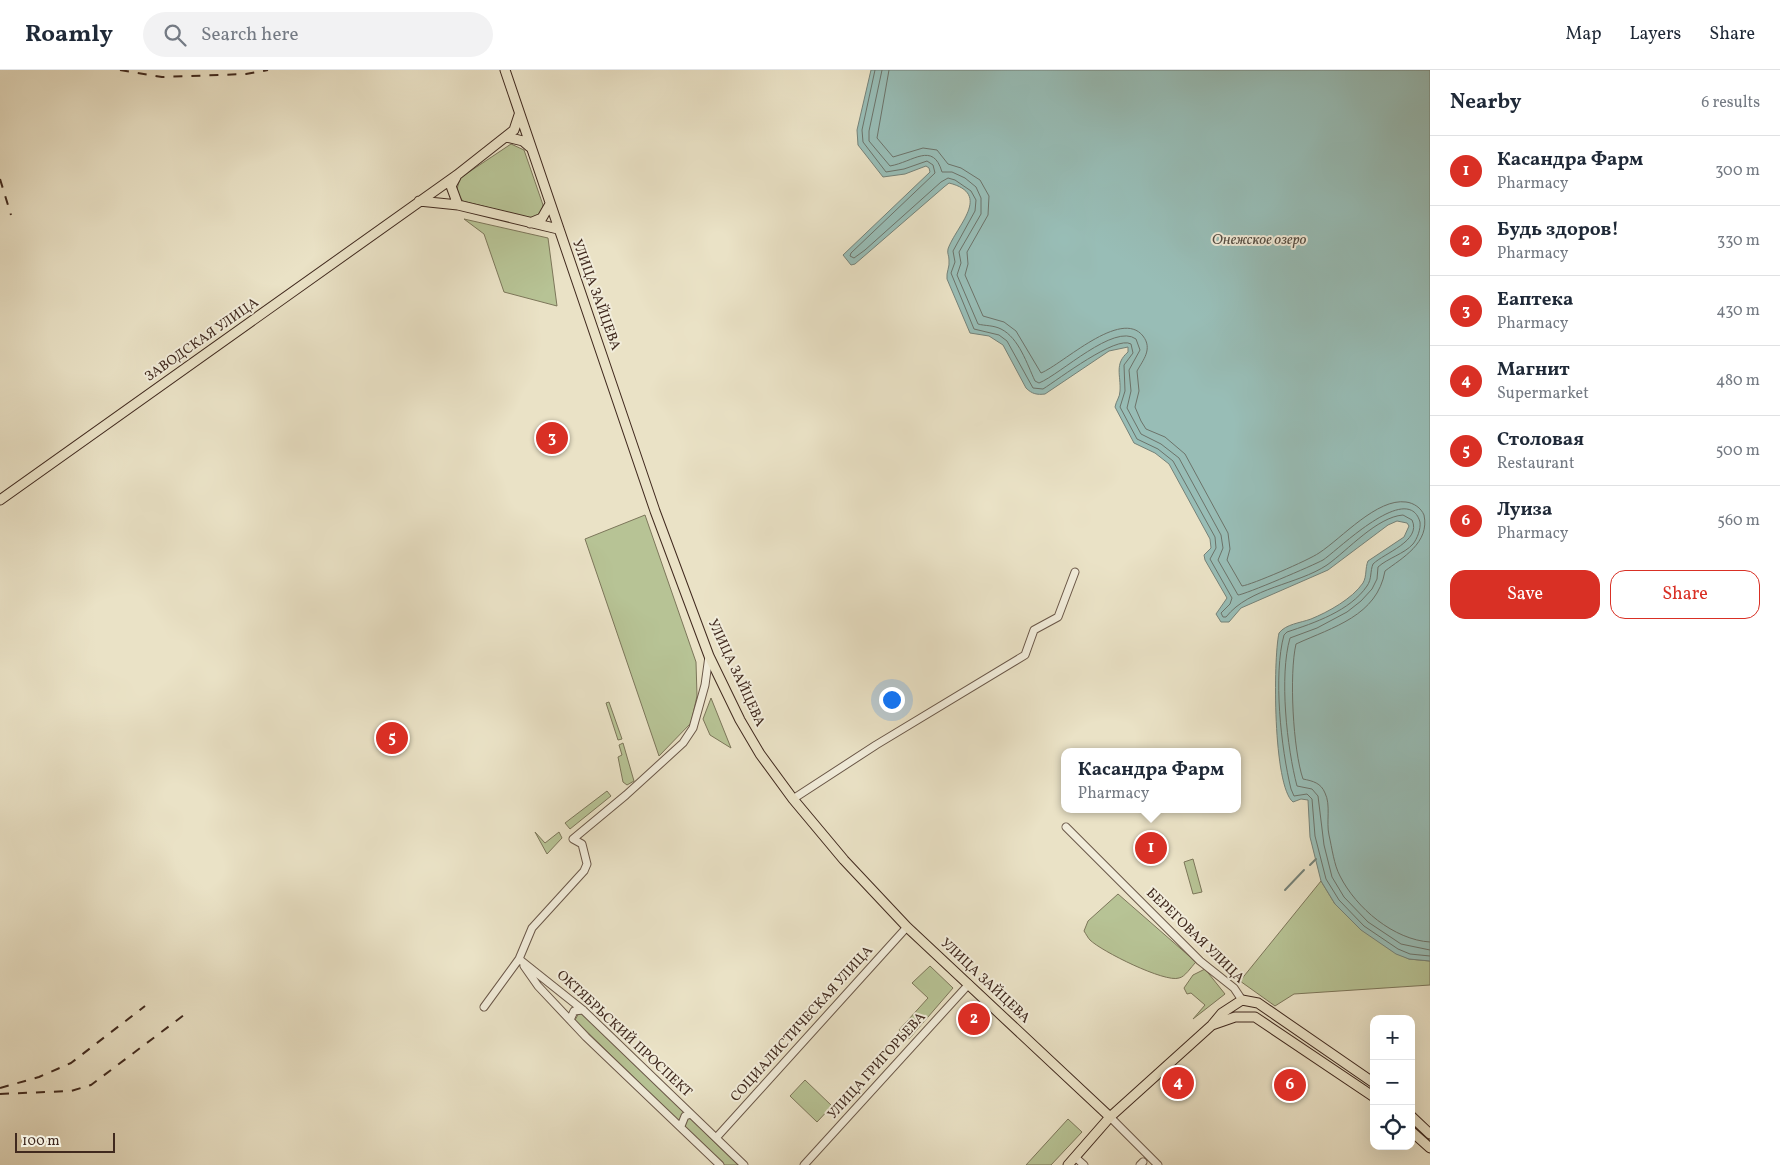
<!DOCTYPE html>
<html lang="en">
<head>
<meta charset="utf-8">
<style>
  :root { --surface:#fff; --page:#f2f2f3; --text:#1f2937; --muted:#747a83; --line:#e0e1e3; --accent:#d93025 }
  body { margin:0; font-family:Vollkorn,serif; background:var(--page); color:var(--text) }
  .controls { position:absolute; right:15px; bottom:15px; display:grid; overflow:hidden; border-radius:10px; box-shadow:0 5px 20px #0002 }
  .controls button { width:45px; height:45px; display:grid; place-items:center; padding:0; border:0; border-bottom:1px solid var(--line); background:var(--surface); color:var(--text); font:25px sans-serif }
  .scale { position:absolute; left:15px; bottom:12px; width:100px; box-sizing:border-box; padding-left:5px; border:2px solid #40291e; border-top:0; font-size:14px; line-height:18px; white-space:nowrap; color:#40291e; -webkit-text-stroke:4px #f1ecda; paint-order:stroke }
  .you { position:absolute; left:891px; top:629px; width:18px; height:18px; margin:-12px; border:4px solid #fff; border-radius:50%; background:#1a73e8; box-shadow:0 0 0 8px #1a73e833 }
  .badge { display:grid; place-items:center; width:32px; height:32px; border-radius:50%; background:var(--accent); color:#fff; font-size:16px; font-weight:700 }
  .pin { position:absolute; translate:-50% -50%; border:2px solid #fff; box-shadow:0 1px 5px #0006 }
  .popup { position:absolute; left:1061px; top:678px; width:180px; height:65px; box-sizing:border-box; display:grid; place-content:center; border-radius:10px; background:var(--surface); filter:drop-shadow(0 1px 4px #0005); font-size:16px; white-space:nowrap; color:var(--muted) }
  .popup b { font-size:19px; color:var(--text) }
  .popup::after { content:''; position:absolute; left:50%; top:100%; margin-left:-10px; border:10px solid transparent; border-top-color:var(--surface) }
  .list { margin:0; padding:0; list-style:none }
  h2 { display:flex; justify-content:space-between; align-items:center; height:65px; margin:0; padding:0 20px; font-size:21px }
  h2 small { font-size:16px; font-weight:400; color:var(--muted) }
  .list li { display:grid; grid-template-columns:32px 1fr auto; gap:15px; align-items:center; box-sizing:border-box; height:70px; padding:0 20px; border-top:1px solid var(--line) }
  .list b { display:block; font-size:19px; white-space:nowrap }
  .list p { margin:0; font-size:16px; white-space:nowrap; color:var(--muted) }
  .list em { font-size:16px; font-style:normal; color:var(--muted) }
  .actions { display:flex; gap:10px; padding:15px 20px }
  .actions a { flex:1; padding:11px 0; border:1px solid var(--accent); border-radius:15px; text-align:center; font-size:18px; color:var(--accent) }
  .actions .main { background:var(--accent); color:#fff }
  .icon { flex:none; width:28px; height:28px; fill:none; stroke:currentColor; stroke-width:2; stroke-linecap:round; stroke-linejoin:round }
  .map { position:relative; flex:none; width:1430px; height:1095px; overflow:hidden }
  header { display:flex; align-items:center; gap:30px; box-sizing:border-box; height:70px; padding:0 25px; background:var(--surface); border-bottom:1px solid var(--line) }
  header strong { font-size:24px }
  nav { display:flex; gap:28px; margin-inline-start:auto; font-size:18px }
  .search { width:350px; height:45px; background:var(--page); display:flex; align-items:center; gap:12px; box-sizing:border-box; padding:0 18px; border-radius:28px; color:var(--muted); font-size:19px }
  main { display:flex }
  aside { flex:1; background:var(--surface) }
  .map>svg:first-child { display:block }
</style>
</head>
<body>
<header>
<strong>Roamly</strong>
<div class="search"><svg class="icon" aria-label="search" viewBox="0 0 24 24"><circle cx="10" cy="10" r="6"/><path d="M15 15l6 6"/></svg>Search here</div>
<nav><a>Map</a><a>Layers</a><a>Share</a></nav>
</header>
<main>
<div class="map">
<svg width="1430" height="1095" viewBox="0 0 1430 1095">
  <rect width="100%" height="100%" fill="#eae2c6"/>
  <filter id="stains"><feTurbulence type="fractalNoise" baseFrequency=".004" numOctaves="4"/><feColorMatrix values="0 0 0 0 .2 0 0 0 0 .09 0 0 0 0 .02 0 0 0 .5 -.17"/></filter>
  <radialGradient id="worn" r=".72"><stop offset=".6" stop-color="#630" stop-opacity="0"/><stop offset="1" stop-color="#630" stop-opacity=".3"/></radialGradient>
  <path fill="#b7c395" stroke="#7c765a" d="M511 74 524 80 543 135C542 143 537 147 529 148L463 131 456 123 460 108Z
    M464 149 548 168 557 236 504 222 484 164Z
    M645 445 696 592 697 626 691 653 659 686 585 469Z
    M711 628 731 678 710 665 703 649Z
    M609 632 622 669 618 670 606 633Z
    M623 673 634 711 627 715 623 712 618 687 622 685 619 675Z
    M607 721 611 726 570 759 565 753Z
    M535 762 545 773 559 762 562 768 547 784Z
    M1193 789 1202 822 1193 824 1184 792Z
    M1321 811 1335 834 1388 878 1409 889 1430 891V915L1294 924 1275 936 1240 911Z
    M1118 824 1196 892C1191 897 1185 907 1179 908 1165 913 1101 881 1090 870 1088 868 1086 864 1084 861L1088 851Z
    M930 896 953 918 909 969 899 960 928 928 912 913Z
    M1205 899 1225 924 1193 949 1205 935 1191 923 1187 924 1184 918 1193 905Z
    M579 943 583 944 738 1095H724L575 950Z
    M805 1010 832 1036 817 1052 790 1026Z
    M1068 1049 1082 1062 1051 1095H1026Z"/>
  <path fill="#98bdb6" stroke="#758279" d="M871 0H1430V891L1409 889 1396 884 1361 860 1335 834 1321 811 1310 767 1308 730 1301 729 1293 732C1273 716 1273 590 1279 563 1286 554 1300 553 1311 549 1328 542 1352 529 1363 513 1367 506 1365 498 1368 491L1404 467 1409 456 1407 453 1397 451 1388 455 1328 500 1241 538 1229 552H1221L1216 544 1227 528 1205 490 1204 485 1211 478 1210 469 1169 394 1155 383 1134 373 1115 337C1116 331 1120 327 1120 321 1121 305 1114 294 1128 282V277L1109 281 1045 324C1037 325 1032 324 1026 318L1003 275 989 266 970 263 947 209C946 202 950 197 949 190 949 185 947 184 948 179 956 156 993 124 949 113L944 117 855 194 851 195 843 185 930 102 929 98 926 96 905 104 883 107 858 75 857 60Z"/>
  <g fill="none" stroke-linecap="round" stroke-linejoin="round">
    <path stroke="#6c736a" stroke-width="1" d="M875 0 862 60 863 72 886 102 904 99 927 91 933 95 935 103 851 183 850 186 854 188 865 180 941 112 948 108 955 110 971 121 976 130 975 141 953 181 955 192 951 203 974 259 999 265 1007 271 1033 318 1043 319C1059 309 1116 265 1131 274L1133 283 1124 295 1125 321 1120 337 1137 369 1158 379 1173 391 1215 467 1216 478 1210 489 1232 528 1230 534 1221 543 1223 547H1226C1250 517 1297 515 1327 495 1348 480 1377 447 1403 445L1412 450C1422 471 1384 483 1373 494 1370 501 1372 509 1367 516 1350 541 1314 553 1287 562L1284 565C1273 605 1281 678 1291 719L1294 726 1307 724 1312 729 1315 766 1326 809 1339 830 1364 856 1398 879 1410 884 1430 886
      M882 0 869 61V71L890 96C913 92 933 71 942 102H952L965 108 976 117 981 128V144L959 182 961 193 957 205 978 254C985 256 993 255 1001 259 1019 268 1027 294 1035 311L1039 313C1061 304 1114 253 1136 269L1140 280 1129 300 1131 321 1127 338 1141 364 1161 374 1179 388 1221 465 1223 478 1218 490 1238 525C1244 525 1314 495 1323 490 1337 481 1408 410 1420 452 1421 459 1417 469 1413 474 1404 484 1388 488 1378 497L1377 509 1372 519 1361 531 1347 542 1317 558 1290 568C1279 606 1287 678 1297 716L1312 719 1318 726 1324 775 1332 807 1344 827 1368 852 1401 874 1430 880
      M889 0 877 68 893 87 923 78 937 80 948 94 961 98 980 110 989 126 988 145 967 182 968 194 965 205 983 246 1004 252 1016 261 1041 303C1063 294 1121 238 1143 266 1153 279 1143 290 1137 301L1139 321 1135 337 1141 351 1146 359 1165 367 1185 384 1228 463 1230 479 1227 490 1242 516C1251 515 1309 490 1319 483 1342 468 1377 428 1406 432 1414 433 1421 438 1424 445 1430 473 1402 488 1385 501 1377 546 1333 557 1296 574 1289 604 1293 680 1303 709 1313 711 1321 713 1325 723 1331 735 1326 752 1329 765 1332 778 1334 795 1340 806 1356 838 1394 870 1430 872"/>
    <path stroke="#758279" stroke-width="2" d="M1310 795 1316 789
      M1285 820 1304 800"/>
    <g stroke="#6a5748" stroke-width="9">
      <path id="minor" d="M793 729 876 675 1025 585 1034 560 1058 547 1075 502
        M1066 757 1200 891 1234 918 1242 930
        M519 889 583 940 744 1095
        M524 896 538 916 586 967 720 1095
        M484 937 519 889 532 858 584 801 587 794 582 774 573 769 626 725 683 673 693 658 705 615 709 586
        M570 950 574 941 583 940
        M1110 1047 1158 1095
        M681 1056 685 1046 691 1044
        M716 1068 907 857
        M1075 1087 1084 1095
        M804 1095 969 914
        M1140 1095 1143 1092"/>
    </g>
    <g stroke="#40291e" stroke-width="11">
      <path id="major" d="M505 0 655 441 709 586 740 650 760 684 793 729 844 790 907 857 1110 1047
        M506 67 523 71 530 77
        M456 107 451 116 458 135
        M419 131 458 135 558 159
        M530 153 542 148 550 134
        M0 430 457 105 514 60 519 45
        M1212 955 1235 947H1255L1374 1027
        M1411 1046 1430 1064
        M1411 1061 1430 1078
        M1068 1095 1110 1047 1212 955 1222 943 1242 930 1258 933 1374 1013"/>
    </g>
    <use href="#minor" stroke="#f1ecda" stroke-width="7"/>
    <use href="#major" stroke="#eae2c6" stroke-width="9"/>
    <path stroke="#40291e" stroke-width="2" stroke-dasharray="9 9" stroke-linecap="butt" d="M120 0 162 7 246 4 268 0
      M0 109 11 145
      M0 1018 39 1007 71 993 145 936
      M0 1024 71 1021 91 1015 184 945"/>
  </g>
  <g text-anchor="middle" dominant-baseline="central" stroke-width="4" stroke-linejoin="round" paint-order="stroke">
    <g font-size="14" fill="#40291e" stroke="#f1ecda">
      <text transform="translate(596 225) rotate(70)">УЛИЦА ЗАЙЦЕВА</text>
      <text transform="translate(202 270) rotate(-35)">ЗАВОДСКАЯ УЛИЦА</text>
      <text transform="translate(736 603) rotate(65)">УЛИЦА ЗАЙЦЕВА</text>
      <text transform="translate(1195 866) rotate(44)">БЕРЕГОВАЯ УЛИЦА</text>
      <text transform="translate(985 911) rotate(43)">УЛИЦА ЗАЙЦЕВА</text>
      <text transform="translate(802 954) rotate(-48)">СОЦИАЛИСТИЧЕСКАЯ УЛИЦА</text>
      <text transform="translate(624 964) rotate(43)">ОКТЯБРЬСКИЙ ПРОСПЕКТ</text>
      <text transform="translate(877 996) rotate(-48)">УЛИЦА ГРИГОРЬЕВА</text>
    </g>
    <g font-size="15" font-style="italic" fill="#564e44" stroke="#f1ecda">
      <text x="1259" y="170">Онежское озеро</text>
    </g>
  </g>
  <rect width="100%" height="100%" filter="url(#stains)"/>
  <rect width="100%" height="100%" fill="url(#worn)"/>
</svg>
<div class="controls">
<button>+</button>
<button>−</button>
<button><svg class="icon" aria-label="locate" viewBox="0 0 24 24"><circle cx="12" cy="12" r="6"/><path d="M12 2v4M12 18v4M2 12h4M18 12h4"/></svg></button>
</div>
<div class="scale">100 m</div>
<div class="you"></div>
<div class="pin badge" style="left:1151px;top:778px">1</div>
<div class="popup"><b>Касандра Фарм</b>Pharmacy</div>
<div class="pin badge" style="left:974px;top:949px">2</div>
<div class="pin badge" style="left:552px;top:368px">3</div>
<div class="pin badge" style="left:1178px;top:1013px">4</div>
<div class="pin badge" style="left:392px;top:668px">5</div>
<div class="pin badge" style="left:1290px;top:1015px">6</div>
</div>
<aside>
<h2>Nearby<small>6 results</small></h2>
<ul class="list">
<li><span class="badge">1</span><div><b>Касандра Фарм</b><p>Pharmacy</p></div><em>300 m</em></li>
<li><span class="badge">2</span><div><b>Будь здоров!</b><p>Pharmacy</p></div><em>330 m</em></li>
<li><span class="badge">3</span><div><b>Еаптека</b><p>Pharmacy</p></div><em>430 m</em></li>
<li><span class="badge">4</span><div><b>Магнит</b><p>Supermarket</p></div><em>480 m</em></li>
<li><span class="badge">5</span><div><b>Столовая</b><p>Restaurant</p></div><em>500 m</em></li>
<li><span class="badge">6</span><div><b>Луиза</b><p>Pharmacy</p></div><em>560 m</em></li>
</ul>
<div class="actions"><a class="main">Save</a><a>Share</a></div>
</aside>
</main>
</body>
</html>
